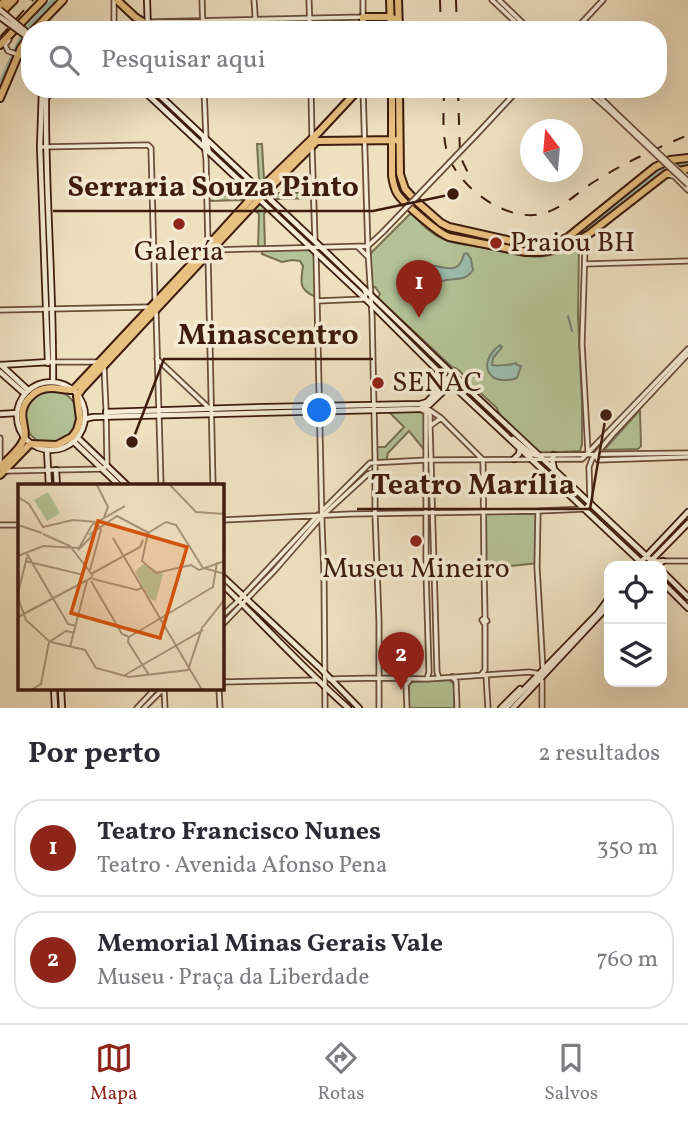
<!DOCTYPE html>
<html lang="pt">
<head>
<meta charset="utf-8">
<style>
  :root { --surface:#fff; --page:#f7f7f7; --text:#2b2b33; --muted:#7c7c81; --line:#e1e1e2; --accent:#8f2418 }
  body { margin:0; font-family:Vollkorn,serif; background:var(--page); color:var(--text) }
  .controls { position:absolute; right:21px; bottom:21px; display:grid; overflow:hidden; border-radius:14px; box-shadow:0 7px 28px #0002 }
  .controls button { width:63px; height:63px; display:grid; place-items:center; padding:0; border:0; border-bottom:2px solid var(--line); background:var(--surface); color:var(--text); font:35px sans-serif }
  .compass { position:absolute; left:520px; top:119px; width:63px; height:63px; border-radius:50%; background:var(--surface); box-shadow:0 7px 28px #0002; rotate:344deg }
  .you { position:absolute; left:320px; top:411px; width:24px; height:24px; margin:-18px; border:5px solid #fff; border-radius:50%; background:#1a73e8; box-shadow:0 0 0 10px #1a73e833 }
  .badge { display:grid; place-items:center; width:46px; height:46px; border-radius:50%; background:var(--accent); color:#fff; font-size:23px; font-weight:700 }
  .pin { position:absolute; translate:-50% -58px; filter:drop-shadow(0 2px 4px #0008) }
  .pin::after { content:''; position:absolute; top:37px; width:24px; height:21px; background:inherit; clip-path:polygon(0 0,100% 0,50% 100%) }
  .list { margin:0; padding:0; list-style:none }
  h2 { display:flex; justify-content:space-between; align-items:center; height:91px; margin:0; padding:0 28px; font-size:30px }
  h2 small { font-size:23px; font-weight:400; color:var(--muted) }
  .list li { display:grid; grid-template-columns:46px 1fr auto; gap:21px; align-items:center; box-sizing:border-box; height:98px; margin:0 14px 14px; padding:0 14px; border:2px solid var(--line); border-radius:28px }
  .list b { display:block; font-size:26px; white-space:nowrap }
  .list p { margin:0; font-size:23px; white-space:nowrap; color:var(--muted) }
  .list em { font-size:23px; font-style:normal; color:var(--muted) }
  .icon { flex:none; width:38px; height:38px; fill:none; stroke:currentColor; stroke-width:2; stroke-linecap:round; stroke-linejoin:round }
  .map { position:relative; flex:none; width:688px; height:708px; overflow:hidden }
  .search { position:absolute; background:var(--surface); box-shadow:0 7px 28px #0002; left:21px; right:21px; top:21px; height:77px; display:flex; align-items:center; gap:18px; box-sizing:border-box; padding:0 24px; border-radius:28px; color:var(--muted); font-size:26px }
  .sheet { height:315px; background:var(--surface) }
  nav { display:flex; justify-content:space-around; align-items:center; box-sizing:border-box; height:98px; border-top:2px solid var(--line); background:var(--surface); font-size:19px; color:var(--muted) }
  nav a { display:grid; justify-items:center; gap:4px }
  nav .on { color:var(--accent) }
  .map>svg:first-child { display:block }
</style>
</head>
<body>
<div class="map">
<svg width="688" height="708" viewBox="0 0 688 708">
  <rect width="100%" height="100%" fill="#efe0c0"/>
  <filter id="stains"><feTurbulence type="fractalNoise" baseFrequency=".00286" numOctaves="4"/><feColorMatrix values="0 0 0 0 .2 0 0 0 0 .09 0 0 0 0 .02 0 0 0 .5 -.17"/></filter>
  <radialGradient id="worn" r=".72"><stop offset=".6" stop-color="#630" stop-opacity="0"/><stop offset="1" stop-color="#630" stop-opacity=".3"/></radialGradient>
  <path fill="#b4c396" stroke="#797052" stroke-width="2" d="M257 144H262L264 180 277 193H313V198L277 199 264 214 265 248H258L259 214 242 200 210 201 209 197 243 195 259 180Z
    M410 214 413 215C422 224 431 234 443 239 454 244 469 245 481 247 502 251 524 259 546 256 557 255 566 249 577 246L579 248 578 317 582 403V444L580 451 540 453 499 414 497 408 466 380C463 374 458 368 452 367L378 298 380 294 375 287 372 288 370 254Z
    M310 248 315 252 316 295 314 296C298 289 301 281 303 266L300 261 292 260 282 262 262 254V249Z
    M24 417a27 27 0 1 1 54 0a27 27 0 1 1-54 0Z
    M386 409H420L426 412V452L409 431 388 453 386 462 375 463V447H385L404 427Z
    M639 411H640L641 446 638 449 604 450Z
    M484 514H538V563L511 566 485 565Z
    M449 680 454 684 455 708H409V683L412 682Z"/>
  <path fill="#9bbeac" stroke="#767d6d" stroke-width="2" d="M467 253 471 259 473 270C466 281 457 278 446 280 433 283 432 291 417 288L414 282 413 278 420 267C438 259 457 282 464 254Z
    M500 345 502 347 493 358 492 365C497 366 511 365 516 363L517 365 521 366 517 378C488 388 476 363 500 345Z"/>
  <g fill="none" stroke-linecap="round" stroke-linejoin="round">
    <path stroke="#767d6d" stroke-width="2" d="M568 316 572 331"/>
    <path stroke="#9bbeac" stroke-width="4.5" d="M0 84 24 32 53 0
      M586 229 656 173 675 165 688 163"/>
    <g stroke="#6a4d3a" stroke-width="7">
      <path id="tertiary" d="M202 0 203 30
        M254 0 256 30
        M309 0 310 30
        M492 0 524 30
        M499 0 530 30
        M148 22 363 17V0
        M114 30V0
        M575 30 603 0
        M9 40 5 45 8 51 22 56 30 57
        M204 89 206 139 209 150
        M311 89 312 140
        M363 89 368 251 372 315 375 457V514L379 622V708
        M585 89 611 112
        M592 89 613 110
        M156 92 226 89
        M477 134 519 89
        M203 136 206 159 208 246
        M40 147 148 145 151 148 155 299
        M312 147 315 241
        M671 162 688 177
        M668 175 674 176 688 190
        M588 236 585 248 582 344 588 452
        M368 246 383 232
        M358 247 368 257
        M212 250 368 246
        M154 251H202
        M316 253 322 525 324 574 325 708
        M208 254 213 486
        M585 264 688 261
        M317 301 364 299 366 294 364 289
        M0 310 149 307
        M156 311 161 486
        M157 359 209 408
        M424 407 430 415V426L437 672 439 678
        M420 409 426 412V572L429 672 427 679
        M428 409 441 418 483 460 484 565
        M430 426 441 418
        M0 438V466
        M540 455 688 453
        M598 456 597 458 598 460 688 457
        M582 459 688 349
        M6 471 103 469 107 465 106 409 104 367 99 362H53
        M323 510 370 463 426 460 582 459
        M538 511 537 567 543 670
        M222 520 351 514 538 511 585 509 590 503 589 467 592 459 613 434 688 354
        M0 525H19
        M653 561H688
        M484 568 485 618
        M222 616 239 600 318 515
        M485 618 487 621 484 623 482 620Z
        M222 625 275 570 322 516 368 474 375 473
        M481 675 485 670V623
        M486 675 488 708
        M539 676 542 681V708
        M452 677 456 681 457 708
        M329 679 378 678 427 679 529 672 541 674
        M222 682 318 680
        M164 689 165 708
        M219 689 220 708
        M137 708 155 689
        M144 708 163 689
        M407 708 406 685 410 680"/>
    </g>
    <g stroke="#3e1c0e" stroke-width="8">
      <path id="secondary" d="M147 0 148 30
        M42 89 40 147 48 363
        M153 89 324 250 466 387 657 566
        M145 92 372 305 447 380 645 566
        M50 94 46 98C45 193 54 287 53 382
        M50 94 156 92
        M0 365 49 362
        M1 365 28 390
        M0 372 25 394
        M17 416a34 34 0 1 1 68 0a34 34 0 1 1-68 0Z
        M106 412 266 407 420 404 427 402 452 374
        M0 414 17 413
        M85 419 93 417 420 409 429 405 452 383
        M78 438 128 486
        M513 439 531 454 537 455
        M74 442 120 486
        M47 451 49 486
        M514 459 519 454 520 448
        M554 469 552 459 554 455
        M56 470 57 486
        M637 566 688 512
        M646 566 688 523
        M658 566V564L663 561
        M662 571 688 597
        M222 576 319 667 359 708
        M662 582 688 608
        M222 584C264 625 304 669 348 708
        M54 689 55 708
        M61 689 62 708
        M501 708 520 689
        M506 708 598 613 609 598
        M513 708 609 605"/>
    </g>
    <g stroke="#3e1c0e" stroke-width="10">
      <path id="primary" d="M390 0 391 30
        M398 0 399 30
        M34 30 63 0
        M363 30V17H391L398 22
        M0 45 43 0
        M392 89V176C393 182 394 188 397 193 403 203 438 233 449 237L526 252H541L556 249 573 243 589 234 666 174 688 169
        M399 89 400 174 405 189 416 201 441 223 449 227 521 243 536 245 552 243 567 238 655 167 670 160 688 158
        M0 98 21 48 30 35
        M0 467C7 460 17 452 22 443 27 436 24 429 23 421 19 404 34 388 51 388 58 388 65 390 73 390L197 258 254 195 319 132 359 89
        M0 475 30 444 57 445 72 437 77 430 80 419 77 396 82 389 259 199 317 141 399 140"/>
    </g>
    <g stroke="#3e1c0e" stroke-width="10">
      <path id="trunk" d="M117 0 135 17 143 22
        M0 5 7 0
        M0 14 14 0"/>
    </g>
    <use href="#tertiary" stroke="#f5ebd6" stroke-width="3.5"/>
    <use href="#secondary" stroke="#f5ebd6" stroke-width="4.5"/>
    <use href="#primary" stroke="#e8c080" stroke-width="6"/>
    <use href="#trunk" stroke="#e8c080" stroke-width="6"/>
    <path stroke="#3e1c0e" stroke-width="2" stroke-dasharray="12 12" stroke-linecap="butt" d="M440 0 441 30
      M456 0 457 30
      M0 37 33 0
      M444 89C444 111 441 137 449 158 463 191 512 226 548 212 567 205 581 189 597 180 626 162 657 148 688 135
      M458 89 460 156 468 173"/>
    <g stroke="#6a4d3a" stroke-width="7" stroke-linecap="butt">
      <path id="tertiary-bridge" d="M613 110 688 181
        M611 112 688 185
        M383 232 477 134"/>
    </g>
    <g stroke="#3e1c0e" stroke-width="8" stroke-linecap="butt">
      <path id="secondary-bridge" d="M0 10 30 35
        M0 17 30 39"/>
    </g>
    <use href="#tertiary-bridge" stroke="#f5ebd6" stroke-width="3.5"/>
    <use href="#secondary-bridge" stroke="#f5ebd6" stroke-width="4.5"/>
  </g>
  <g fill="#8f2418" stroke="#f5ebd6" stroke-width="2.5">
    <circle cx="179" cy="224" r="7"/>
    <circle cx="496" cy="243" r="7"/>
    <circle cx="378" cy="383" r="7"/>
    <circle cx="416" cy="541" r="7"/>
  </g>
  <g text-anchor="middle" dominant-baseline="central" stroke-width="7" stroke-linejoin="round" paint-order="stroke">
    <g font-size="28" fill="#3e1c0e" stroke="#f5ebd6" text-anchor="start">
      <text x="510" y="243">Praiou BH</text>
      <text x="179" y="252" text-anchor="middle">Galería</text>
      <text x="392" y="383">SENAC</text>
      <text x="416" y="569" text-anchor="middle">Museu Mineiro</text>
    </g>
  </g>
  <g transform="translate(18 484)">
    <rect width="206" height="206" fill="#efe0c0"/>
    <path d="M30 8 42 29 29 37 16 16ZM125 80 145 90 138 117 132 115 117 88Z" fill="#b4c396"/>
    <path fill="none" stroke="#a89279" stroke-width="2" d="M79 1 90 23 86 33M152 1 178 28 207 30M0 13 11 20 25 43 55 36 78 38 83 46 72 86M0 41 24 49M130 49 124 77 138 89 173 81 181 86 207 77M130 49 148 38 158 41 185 84 207 90M25 50 52 62 75 92M71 51 99 32 131 49M95 54 184 206M60 66 77 49M9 70 50 140 58 142M0 72 25 62 61 64 74 41 107 22M7 77 66 91M73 90 122 63 125 56M75 95 119 106 125 103M73 97 104 150 111 153 195 103 199 78M0 109 9 73M0 114 8 136 31 157M0 133 75 93M111 152 110 158 131 191M31 158 48 147 57 149M33 158 67 166 78 184 111 193 170 186 184 144 207 115M52 163 69 97M107 191 185 146M13 206 23 200 31 158"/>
    <path fill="#d7530c" fill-opacity="0.15" stroke="#d7530c" stroke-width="3.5" d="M80 37 169 63 142 154 53 129Z"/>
    <rect width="206" height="206" fill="none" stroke="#3e1c0e" stroke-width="3.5"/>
  </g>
  <path fill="none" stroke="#3e1c0e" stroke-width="2.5" d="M453 194L373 211H53M132 442L164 359H373M606 415L590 509H357"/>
  <g fill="#3e1c0e" stroke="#f5ebd6" stroke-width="2.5">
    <circle cx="453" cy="194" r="7"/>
    <circle cx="132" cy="442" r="7"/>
    <circle cx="606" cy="415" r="7"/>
  </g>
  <g font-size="30" text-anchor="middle" font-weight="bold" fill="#3e1c0e" stroke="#f5ebd6" stroke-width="7" stroke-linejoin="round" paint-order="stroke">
    <text x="213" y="196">Serraria Souza Pinto</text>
    <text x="268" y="344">Minascentro</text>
    <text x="473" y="494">Teatro Marília</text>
  </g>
  <rect width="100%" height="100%" filter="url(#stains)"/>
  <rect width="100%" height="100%" fill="url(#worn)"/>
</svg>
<div class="controls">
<button><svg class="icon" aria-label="locate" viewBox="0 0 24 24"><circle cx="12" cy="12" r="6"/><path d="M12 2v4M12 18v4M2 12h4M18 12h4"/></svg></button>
<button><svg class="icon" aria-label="layers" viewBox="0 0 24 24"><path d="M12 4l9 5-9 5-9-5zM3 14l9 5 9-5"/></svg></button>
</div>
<svg class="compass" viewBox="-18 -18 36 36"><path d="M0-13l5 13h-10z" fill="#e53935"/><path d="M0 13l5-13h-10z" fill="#7c7c81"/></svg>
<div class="you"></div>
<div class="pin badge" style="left:419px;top:318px">1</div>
<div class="pin badge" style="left:401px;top:690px">2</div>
<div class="search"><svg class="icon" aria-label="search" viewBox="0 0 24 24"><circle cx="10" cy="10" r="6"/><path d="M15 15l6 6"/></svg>Pesquisar aqui</div>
</div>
<section class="sheet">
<h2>Por perto<small>2 resultados</small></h2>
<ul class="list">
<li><span class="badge">1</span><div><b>Teatro Francisco Nunes</b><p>Teatro · Avenida Afonso Pena</p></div><em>350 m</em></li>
<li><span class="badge">2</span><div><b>Memorial Minas Gerais Vale</b><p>Museu · Praça da Liberdade</p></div><em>760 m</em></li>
</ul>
</section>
<nav>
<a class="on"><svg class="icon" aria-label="map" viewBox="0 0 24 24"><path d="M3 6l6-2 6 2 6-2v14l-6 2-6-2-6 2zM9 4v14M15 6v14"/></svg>Mapa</a>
<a><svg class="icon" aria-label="directions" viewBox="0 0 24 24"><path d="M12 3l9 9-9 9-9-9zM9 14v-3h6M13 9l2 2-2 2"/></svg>Rotas</a>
<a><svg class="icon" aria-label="saved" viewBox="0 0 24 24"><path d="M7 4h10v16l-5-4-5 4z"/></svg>Salvos</a>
</nav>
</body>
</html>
